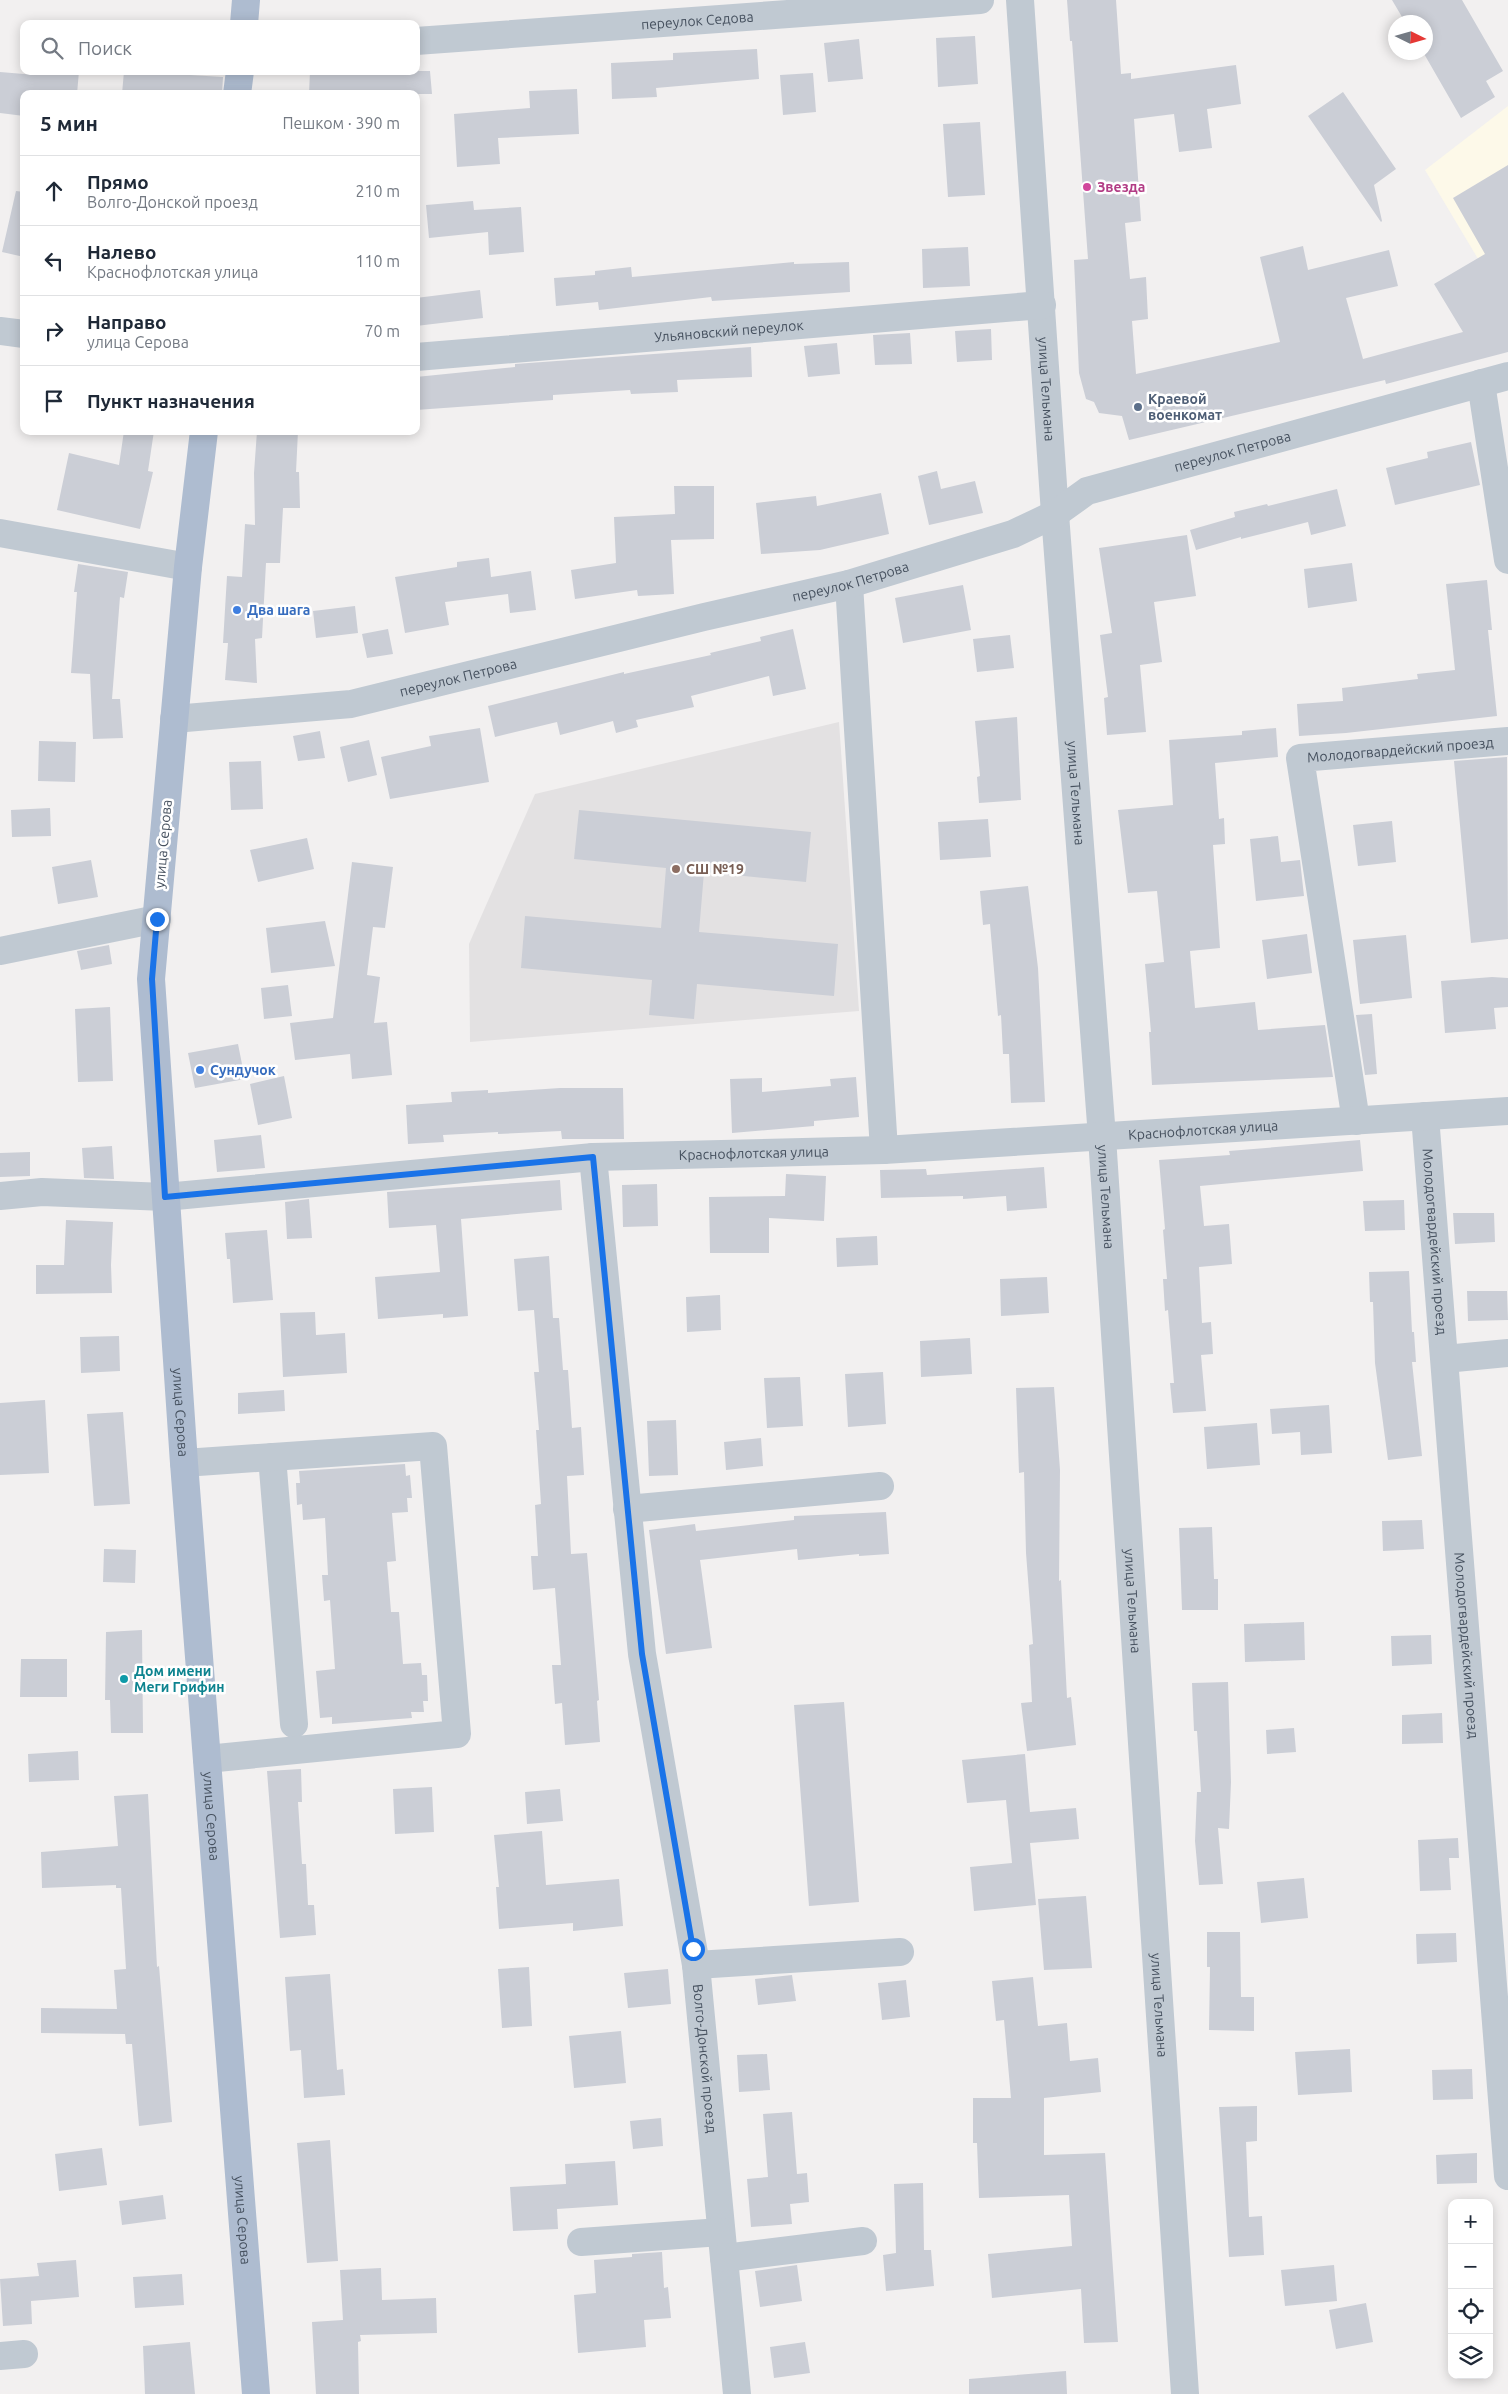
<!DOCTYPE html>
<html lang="ru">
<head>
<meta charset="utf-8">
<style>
  :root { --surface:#fff; --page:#f2f2f3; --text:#1f2937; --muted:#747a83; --line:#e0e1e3 }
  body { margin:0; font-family:Ubuntu,sans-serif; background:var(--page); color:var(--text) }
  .controls { position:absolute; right:15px; bottom:15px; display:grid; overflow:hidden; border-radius:10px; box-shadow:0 2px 12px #0003 }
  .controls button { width:45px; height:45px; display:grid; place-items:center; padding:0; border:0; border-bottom:1px solid var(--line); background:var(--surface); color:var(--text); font:25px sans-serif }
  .compass { position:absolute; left:1388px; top:15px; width:45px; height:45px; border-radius:50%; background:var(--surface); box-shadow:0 2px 12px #0003; rotate:95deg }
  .stop { position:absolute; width:15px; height:15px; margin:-11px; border:4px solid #1a73e8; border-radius:50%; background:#fff }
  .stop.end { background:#1a73e8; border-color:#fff; box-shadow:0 1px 5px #0008 }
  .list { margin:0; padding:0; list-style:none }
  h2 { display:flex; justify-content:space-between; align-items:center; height:65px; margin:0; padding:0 20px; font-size:21px }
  h2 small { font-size:16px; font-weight:400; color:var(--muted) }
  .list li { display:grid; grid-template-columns:32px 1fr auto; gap:15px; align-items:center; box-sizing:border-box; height:70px; padding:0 20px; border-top:1px solid var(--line) }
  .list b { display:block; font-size:19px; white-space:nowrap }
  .list p { margin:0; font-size:16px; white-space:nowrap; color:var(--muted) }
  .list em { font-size:16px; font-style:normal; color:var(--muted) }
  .icon { flex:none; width:28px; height:28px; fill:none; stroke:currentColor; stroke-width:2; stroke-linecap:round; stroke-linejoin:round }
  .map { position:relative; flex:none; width:1508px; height:2394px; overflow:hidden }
  .search { position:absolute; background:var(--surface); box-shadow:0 2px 12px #0003; left:20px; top:20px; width:400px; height:55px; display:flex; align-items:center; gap:12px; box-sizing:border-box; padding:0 18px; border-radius:10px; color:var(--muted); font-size:19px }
  .panel { position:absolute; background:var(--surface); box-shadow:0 2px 12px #0003; left:20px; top:90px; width:400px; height:345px; border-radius:10px }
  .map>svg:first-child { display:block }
</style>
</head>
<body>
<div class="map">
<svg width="1508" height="2394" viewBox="0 0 1508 2394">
  <rect width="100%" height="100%" fill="#f2f0f0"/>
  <path fill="#fdf9e9" d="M1508 106V302L1505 304 1425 170Z"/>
  <path fill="#e3e1e2" d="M839 722 859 1011 470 1042 469 944 535 794Z"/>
  <path fill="#cbced6" d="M1067 0H1116L1121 74 1131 73V79L1236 65 1241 104 1207 109 1212 148 1179 152 1174 114 1134 119 1141 221 1125 223 1130 279 1146 277 1148 319 1132 321 1136 374 1280 342 1260 257 1303 246 1308 270 1389 250 1398 286 1346 298 1363 359 1463 332 1434 284 1485 254 1453 198 1508 165V352L1386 384 1385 380 1129 440 1122 416 1099 413 1094 402 1086 399 1079 373 1074 260 1088 259 1072 41H1070Z
    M1392 0H1462L1503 71 1486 81 1495 97 1461 118 1423 52H1426V22H1405Z
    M975 36 978 84 938 87 936 38Z
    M859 39 863 79 828 82 824 43Z
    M757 49 759 79 656 88 657 97 612 99 611 63 673 60V53Z
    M36 71H79L77 94H24V116L0 113V72L36 75Z
    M124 71 223 77 222 94H122Z
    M310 71H430L432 94H309Z
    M813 73 816 112 783 115 780 75Z
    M577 89 579 134 498 138 500 164 457 167 454 114 530 108 529 91Z
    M1343 92 1396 169 1374 185 1382 221 1381 222 1308 116Z
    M980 122 985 195 948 197 943 124Z
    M16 191 24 192V257L2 252Z
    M473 201 474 210 521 207 524 252 489 255 488 232 429 238 426 205Z
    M968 247 970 286 923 288 922 249Z
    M794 262V264L849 262 850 292 712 301 711 297 599 310 598 302 556 306 554 278 595 275V271L631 267 632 277Z
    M480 290 483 318 416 326V298Z
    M991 329 992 360 957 362 955 331Z
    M910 333 912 364 875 365 873 335Z
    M837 343 840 374 808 377 804 346Z
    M751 347 752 377 677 380 678 392 631 394 630 390 553 395V400L416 410V377L515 367V364Z
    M124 431H154L148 471 153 472 140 529 57 510 69 453 119 465Z
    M257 431H298L296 472H299L300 508H283L280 563H266L262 638 255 639 257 683 225 680 228 643H223L227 576 242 577 245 524 255 525 254 473Z
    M1471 442 1480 485 1395 505 1386 468 1428 458 1427 452Z
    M937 471 941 489 975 481 983 513 929 525 918 476Z
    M674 486H714V539L671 540 674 594 638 596 637 590 575 599 571 570 616 563 614 517 675 514Z
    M1337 489 1346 526 1311 535 1308 522 1241 539V537L1196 550 1190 530 1235 517 1234 512 1267 504 1268 506Z
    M881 493 889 534 820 550 761 554 756 503 816 496 817 506Z
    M1187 535 1196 596 1154 602 1162 662 1140 665 1146 732 1107 735 1104 698 1108 697 1100 635 1112 633 1099 548Z
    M489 558 491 577 531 571 536 610 510 613 508 594 445 602 449 625 405 633 395 577 457 567V562Z
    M1352 563 1357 601 1308 608 1304 569Z
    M78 564 128 572 124 598 120 597 112 699H120L123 738 93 739 90 674 71 673 77 592H74Z
    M1487 580 1492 630H1488L1497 716 1346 733 1299 736 1297 704 1343 701 1342 688 1418 679 1417 674 1455 670 1446 584Z
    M963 585 971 630 903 643 895 598Z
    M355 606 358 633 316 638 313 611Z
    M388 629 393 654 367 658 362 634Z
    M793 629 806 689 773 696 769 676 691 696 694 707 636 720 638 727 616 733 613 721 560 735 557 722 495 737 488 706 624 672V674L711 655 710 653 761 641 760 637Z
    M1010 635 1014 668 977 672 973 639Z
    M1017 717 1021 800 979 803 977 777 980 776 975 721Z
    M480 728 489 782 390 799 381 757 431 746 429 736Z
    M1276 728 1278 757 1215 763 1219 819 1224 818 1225 844 1213 845 1220 948 1190 951 1195 1008 1255 1002 1258 1030 1325 1025 1333 1077 1152 1085 1149 1032H1151L1145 964 1164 962 1157 891 1128 893 1118 810 1173 805 1169 740 1242 735V731Z
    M320 731 325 758 298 761 293 736Z
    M369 740 377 775 348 782 340 747Z
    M39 741 76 742 75 782 38 781Z
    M1507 757 1508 939 1471 943 1454 761Z
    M261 761 263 809 231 810 229 762Z
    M50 808 51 836 12 837 11 810Z
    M579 810 811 832 806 882 704 872 699 932 838 944 834 996 697 984 694 1019 649 1015 652 980 521 968 525 916 661 928 666 868 574 859Z
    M988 819 991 857 940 860 938 822Z
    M1392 821 1396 862 1358 866 1353 825Z
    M1278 836 1281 862 1300 860 1304 896 1256 901 1250 839Z
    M307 838 314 869 258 882 250 850Z
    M91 860 98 897 58 904 52 867Z
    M352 862 393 867 385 928 373 927 367 975 380 977 374 1023 387 1022 392 1075 352 1079 350 1054 295 1060 290 1023 333 1018Z
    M1028 886 1038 968 1045 1102 1011 1103 1009 1054H1003L1001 1015 998 1016 990 924 983 925 980 891Z
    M325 921 335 966 271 973 266 928Z
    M1307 934 1312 973 1267 979 1262 940Z
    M1406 935 1412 998 1360 1004 1353 940Z
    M109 945 112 964 81 970 77 951Z
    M1492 977 1508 978V1007L1494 1008 1496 1029 1445 1033 1441 981Z
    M288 985 292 1016 264 1019 261 988Z
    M110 1007 113 1081 78 1082 75 1009Z
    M1372 1014 1377 1074 1365 1075 1356 1015Z
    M238 1044 245 1079 195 1088 188 1053Z
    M284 1076 292 1118 258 1125 250 1084Z
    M856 1077 859 1117 814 1121V1126L732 1133 730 1079 762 1078V1092L831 1086 830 1079Z
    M560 1088H623L624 1139H562L561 1131 498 1134V1132L443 1135 444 1142 408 1144 406 1105 452 1102 451 1092 488 1090V1093Z
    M261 1135 265 1168 217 1172 214 1140Z
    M1360 1140 1363 1171 1200 1186 1204 1226 1229 1224 1232 1264 1199 1267 1202 1323 1211 1322 1213 1354 1201 1355 1206 1411 1173 1413 1170 1383H1174L1168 1310 1165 1311 1163 1279H1167L1163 1230 1165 1229 1159 1160 1230 1155 1229 1151Z
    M112 1146 114 1179 84 1178 82 1148Z
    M30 1152V1176L0 1177V1153Z
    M1044 1167 1047 1208 1007 1211 1006 1196 963 1199V1196L881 1198 880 1170 926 1169 927 1175Z
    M786 1174 826 1176 824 1221 769 1218V1253H710L709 1197 785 1196Z
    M560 1180 562 1210 461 1219 468 1316 443 1318V1314L378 1319 375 1277 440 1272 436 1225 389 1228 387 1192Z
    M657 1184 658 1226 623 1227 622 1185Z
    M309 1199 312 1238 287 1239 285 1202Z
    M1404 1200 1405 1230 1365 1231 1363 1201Z
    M1453 1213H1494L1495 1242 1455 1244Z
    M66 1220 113 1222 111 1265 112 1293 36 1294V1265H64Z
    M267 1230 273 1300 233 1303 230 1259H227L225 1233Z
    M877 1236 878 1265 837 1267 836 1238Z
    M549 1256 553 1318H559L563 1370H568L572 1428 581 1427 584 1475 567 1476 571 1554 587 1553 599 1700 597 1701 600 1742 565 1745 562 1703 555 1704 552 1665H561L555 1588 533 1590 531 1556H538L535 1505 541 1504 536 1430H539L534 1372H539L534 1310 518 1311 514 1259Z
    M1409 1271 1412 1332H1414L1416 1362H1412L1422 1456 1388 1460 1375 1363 1373 1302H1370L1369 1272Z
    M1047 1277 1049 1313 1001 1316 1000 1279Z
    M1467 1291H1507L1508 1320 1468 1321Z
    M720 1295 721 1330 687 1332 686 1297Z
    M315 1312 316 1335 345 1333 347 1373 283 1377 280 1313Z
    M119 1336 120 1371 81 1373 80 1337Z
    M970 1338 972 1374 921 1377 920 1341Z
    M883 1372 886 1424 848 1427 845 1374Z
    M800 1377 803 1426 767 1428 764 1378Z
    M1054 1387 1060 1470 1059 1581 1061 1580 1067 1698 1071 1697 1076 1745 1027 1751 1021 1703 1032 1702 1029 1645 1033 1644 1026 1553 1024 1472 1019 1473 1016 1388Z
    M284 1390 285 1411 238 1414V1393Z
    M45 1400 49 1473 0 1475V1403Z
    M1329 1405 1332 1453 1301 1455 1300 1432 1272 1434 1270 1409Z
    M123 1412 130 1504 94 1506 87 1414Z
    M676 1420 678 1475 649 1476 647 1421Z
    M1257 1423 1260 1465 1207 1469 1204 1427Z
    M761 1438 763 1466 726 1470 724 1442Z
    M405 1464 406 1476 410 1475 412 1498H407L408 1512 392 1513 396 1561 387 1562 391 1612H399L403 1664 421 1663 422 1675H427L428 1701H423L424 1712H411L412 1718 332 1724V1717L320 1718 316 1671 335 1669 330 1600 324 1601 322 1575H328L325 1518 303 1520 302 1504 297 1505 296 1483H300L299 1471Z
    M886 1512 889 1554 859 1556V1554L798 1560 797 1549 700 1560 712 1648 666 1654 649 1530 695 1524 696 1531 794 1520V1516Z
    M1422 1520 1424 1549 1383 1551 1382 1521Z
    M1212 1527 1214 1579H1218V1610H1182L1179 1528Z
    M104 1549 136 1550 135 1583 103 1582Z
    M1304 1622 1305 1660 1245 1662 1244 1624Z
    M142 1630 143 1733H111L110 1700H105L106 1632Z
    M1431 1635 1432 1664 1392 1666 1391 1636Z
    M21 1659H67V1697H20Z
    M1228 1682 1231 1782 1229 1829 1218 1828 1223 1884 1199 1885 1195 1841 1197 1792H1201L1197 1731H1194L1192 1683Z
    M844 1702 859 1902 809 1906 794 1705Z
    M1442 1713 1443 1743 1402 1744V1715Z
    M1294 1728 1296 1752 1267 1754 1266 1730Z
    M78 1751 79 1780 29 1782 28 1754Z
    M1025 1754 1030 1812 1076 1808 1079 1839 1030 1843 1036 1905 974 1911 970 1867 1012 1863 1006 1800 967 1803 962 1760Z
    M301 1769 302 1802H298L302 1864H306L308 1905H314L316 1935 280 1938 267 1771Z
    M432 1787 434 1832 395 1834 393 1789Z
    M560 1789 563 1821 527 1824 525 1792Z
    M148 1794 157 1967 159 1966 172 2122 139 2126 132 2044H126L125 2034 41 2033V2008L117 2009 114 1970 126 1969 121 1888H116V1885L42 1888 41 1852 118 1846 114 1796Z
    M542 1831 546 1885 619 1879 623 1926 573 1931V1923L499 1929 496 1887H499L494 1835Z
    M1458 1838 1459 1858H1449L1451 1890 1420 1891 1418 1840Z
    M1304 1878 1308 1918 1261 1923 1257 1882Z
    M1086 1896 1092 1968 1044 1970 1038 1899Z
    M1207 1932H1240L1241 1997H1254V2031L1209 2030 1210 1967H1207Z
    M1456 1933 1457 1962 1417 1964 1416 1934Z
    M529 1967 532 2026 502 2028 498 1969Z
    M668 1969 671 2004 628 2008 624 1973Z
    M330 1974 337 2070 343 2069 345 2095 304 2098 301 2050 290 2051 285 1977Z
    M792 1975 796 2001 758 2005 755 1979Z
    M1033 1977 1038 2026 1067 2023 1070 2061 1098 2058 1101 2092 1044 2098V2155L1105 2153 1118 2342 1084 2343 1081 2289 992 2298 988 2254 1072 2246 1069 2195 979 2198 977 2143H973V2098H1011L1004 2020 996 2021 992 1981Z
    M906 1980 910 2017 882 2020 878 1983Z
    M621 2031 626 2083 574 2088 569 2036Z
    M1350 2049 1352 2092 1298 2095 1295 2052Z
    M767 2054 770 2090 739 2092 737 2055Z
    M1472 2069 1473 2099 1433 2100 1432 2070Z
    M1257 2106V2141L1246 2142 1249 2217 1262 2216 1264 2255 1229 2257 1219 2107Z
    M792 2112 797 2174 807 2173 809 2202 790 2204 792 2224 751 2227 747 2179 768 2177 763 2114Z
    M661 2118 663 2146 633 2149 630 2121Z
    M330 2140 338 2261 307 2263 297 2143Z
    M102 2148 107 2185 59 2191 55 2154Z
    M1477 2153V2183L1437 2184 1436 2155Z
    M615 2161 618 2205 557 2209 558 2229 513 2231 510 2187 566 2184 565 2164Z
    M923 2183 924 2250H931L934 2286 886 2291 883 2255 896 2253 894 2184Z
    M163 2195 166 2219 122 2225 119 2201Z
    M662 2252 664 2288 668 2287 671 2318 644 2320 646 2347 578 2353 574 2295 596 2293 594 2260 632 2257V2254Z
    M76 2260 79 2297 31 2301 32 2324 3 2326 0 2279 39 2276 37 2263Z
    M797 2265 802 2301 760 2307 755 2271Z
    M1334 2265 1337 2301 1285 2306 1281 2270Z
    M381 2268 382 2300 436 2298 437 2333 360 2335 361 2341 358 2342 359 2394H316L312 2322 343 2320 340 2270Z
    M182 2274 184 2305 135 2308 133 2277Z
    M1366 2303 1373 2342 1336 2349 1329 2310Z
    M190 2342 195 2394H145L143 2346Z
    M805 2342 810 2373 774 2378 770 2347Z
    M1066 2371 1067 2394H969V2379Z"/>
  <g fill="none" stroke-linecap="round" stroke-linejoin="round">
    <g stroke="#c0c9d2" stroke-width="28">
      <path id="s1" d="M1020 0 1055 514 1102 1137 1185 2394"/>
      <path id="s2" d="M416 41 980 0"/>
      <path d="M0 331 24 334"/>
      <path id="s3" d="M416 357 1042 305"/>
      <path d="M1481 383 1508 560"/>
      <path d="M0 533 188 567"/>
      <path d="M849 584 884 1150"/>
      <path id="s4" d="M174 719 351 704 704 617 849 584 1013 534 1055 514 1087 491 1508 376"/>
      <path d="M0 951 157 919"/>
      <path id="s5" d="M1425 1116 1508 2176"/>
      <path id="s6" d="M1356 1121 1300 758 1508 741"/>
      <path id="s7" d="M593 1157 642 1654 696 1965 737 2394"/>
      <path id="s8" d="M0 1196 42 1192 165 1197 593 1157 884 1150 1508 1111"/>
      <path d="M1445 1359 1508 1353"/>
      <path d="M272 1457 294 1724"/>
      <path d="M184 1463 433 1446 457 1734 207 1759"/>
      <path d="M627 1509 880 1486"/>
      <path d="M696 1965 900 1952"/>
      <path d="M581 2242 721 2232"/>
      <path d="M724 2258 863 2241"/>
      <path d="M0 2356 24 2354"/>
    </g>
    <g stroke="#aebcd0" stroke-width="28">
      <path d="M244 24 246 0"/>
      <path d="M237 94 240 71"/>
      <path id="s9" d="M204 431 188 567 151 979 184 1463 256 2394"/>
    </g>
  </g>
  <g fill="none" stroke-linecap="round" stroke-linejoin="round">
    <path stroke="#1a73e8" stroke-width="6" d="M157 919 152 979 165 1197 593 1157 642 1654 693 1949"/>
  </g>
  <circle fill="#d1479c" stroke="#fff" stroke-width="2" cx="1087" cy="187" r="5"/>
  <circle fill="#5c6f8a" stroke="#fff" stroke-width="2" cx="1138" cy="407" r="5"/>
  <g fill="#3f7fe0" stroke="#fff" stroke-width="2">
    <circle cx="237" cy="610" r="5"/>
    <circle cx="200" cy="1070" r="5"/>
  </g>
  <circle fill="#8d6e63" stroke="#fff" stroke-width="2" cx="676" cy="869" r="5"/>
  <circle fill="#0f9aa8" stroke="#fff" stroke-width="2" cx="124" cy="1679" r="5"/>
  <g text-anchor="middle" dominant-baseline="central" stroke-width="5" stroke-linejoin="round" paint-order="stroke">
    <g font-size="14" fill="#46515f" stroke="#fff">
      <text stroke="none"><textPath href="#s2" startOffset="282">переулок Седова</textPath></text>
      <text stroke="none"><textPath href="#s3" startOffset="314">Ульяновский переулок</textPath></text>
      <text stroke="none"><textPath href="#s1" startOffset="390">улица Тельмана</textPath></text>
      <text stroke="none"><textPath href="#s4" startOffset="1098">переулок Петрова</textPath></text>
      <text stroke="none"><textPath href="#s4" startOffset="692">переулок Петрова</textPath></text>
      <text stroke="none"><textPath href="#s4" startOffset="288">переулок Петрова</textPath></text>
      <text stroke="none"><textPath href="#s6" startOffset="468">Молодогвардейский проезд</textPath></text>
      <text stroke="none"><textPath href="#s1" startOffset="795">улица Тельмана</textPath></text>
      <text transform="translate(163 844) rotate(-85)">улица Серова</text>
      <text stroke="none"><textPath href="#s8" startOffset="1206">Краснофлотская улица</textPath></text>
      <text stroke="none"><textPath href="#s8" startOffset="756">Краснофлотская улица</textPath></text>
      <text stroke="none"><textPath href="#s1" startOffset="1200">улица Тельмана</textPath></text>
      <text stroke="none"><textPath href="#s5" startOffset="126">Молодогвардейский проезд</textPath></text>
      <text stroke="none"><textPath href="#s9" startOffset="985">улица Серова</textPath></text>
      <text stroke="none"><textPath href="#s1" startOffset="1605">улица Тельмана</textPath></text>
      <text stroke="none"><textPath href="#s5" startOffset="531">Молодогвардейский проезд</textPath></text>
      <text stroke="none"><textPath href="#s9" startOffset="1390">улица Серова</textPath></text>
      <text stroke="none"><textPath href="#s1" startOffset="2010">улица Тельмана</textPath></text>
      <text stroke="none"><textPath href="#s7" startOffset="909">Волго-Донской проезд</textPath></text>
      <text stroke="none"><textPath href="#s9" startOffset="1795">улица Серова</textPath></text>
    </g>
    <g font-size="14" font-weight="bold" fill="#b23c85" stroke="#fff" text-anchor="start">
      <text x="1097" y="187">Звезда</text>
    </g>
    <g font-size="14" font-weight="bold" fill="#4e5e75" stroke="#fff" text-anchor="start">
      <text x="1148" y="399">Краевой<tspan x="1148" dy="16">военкомат</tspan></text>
    </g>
    <g font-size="14" font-weight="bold" fill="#366cbe" stroke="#fff" text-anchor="start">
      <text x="247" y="610">Два шага</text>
      <text x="210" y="1070">Сундучок</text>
    </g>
    <g font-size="14" font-weight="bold" fill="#785e54" stroke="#fff" text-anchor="start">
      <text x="686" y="869">СШ №19</text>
    </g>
    <g font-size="14" font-weight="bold" fill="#0d838f" stroke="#fff" text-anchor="start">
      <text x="134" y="1671">Дом имени<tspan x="134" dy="16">Меги Грифин</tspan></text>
    </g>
  </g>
</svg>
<div class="controls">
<button>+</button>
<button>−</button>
<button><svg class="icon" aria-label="locate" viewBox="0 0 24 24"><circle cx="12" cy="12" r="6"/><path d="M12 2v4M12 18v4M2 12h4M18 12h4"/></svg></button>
<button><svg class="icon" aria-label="layers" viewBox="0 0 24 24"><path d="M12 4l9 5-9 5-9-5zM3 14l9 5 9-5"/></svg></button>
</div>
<svg class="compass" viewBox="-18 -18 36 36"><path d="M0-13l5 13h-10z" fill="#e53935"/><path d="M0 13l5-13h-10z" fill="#747a83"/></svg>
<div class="stop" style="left:693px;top:1949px"></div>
<div class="stop end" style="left:157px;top:919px"></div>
<div class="search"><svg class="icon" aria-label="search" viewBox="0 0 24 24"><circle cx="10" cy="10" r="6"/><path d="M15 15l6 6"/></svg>Поиск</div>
<section class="panel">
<h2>5 мин<small>Пешком · 390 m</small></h2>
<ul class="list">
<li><svg class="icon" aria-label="ahead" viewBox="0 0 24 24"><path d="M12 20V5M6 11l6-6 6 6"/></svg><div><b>Прямо</b><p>Волго-Донской проезд</p></div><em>210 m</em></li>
<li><svg class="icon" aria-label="left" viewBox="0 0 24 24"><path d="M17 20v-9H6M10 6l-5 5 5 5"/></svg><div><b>Налево</b><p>Краснофлотская улица</p></div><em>110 m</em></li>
<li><svg class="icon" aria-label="right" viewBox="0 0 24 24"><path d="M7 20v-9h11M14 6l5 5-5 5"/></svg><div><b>Направо</b><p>улица Серова</p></div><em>70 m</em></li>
<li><svg class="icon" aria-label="arrive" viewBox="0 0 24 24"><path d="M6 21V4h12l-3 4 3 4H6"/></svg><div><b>Пункт назначения</b></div></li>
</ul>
</section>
</div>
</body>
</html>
